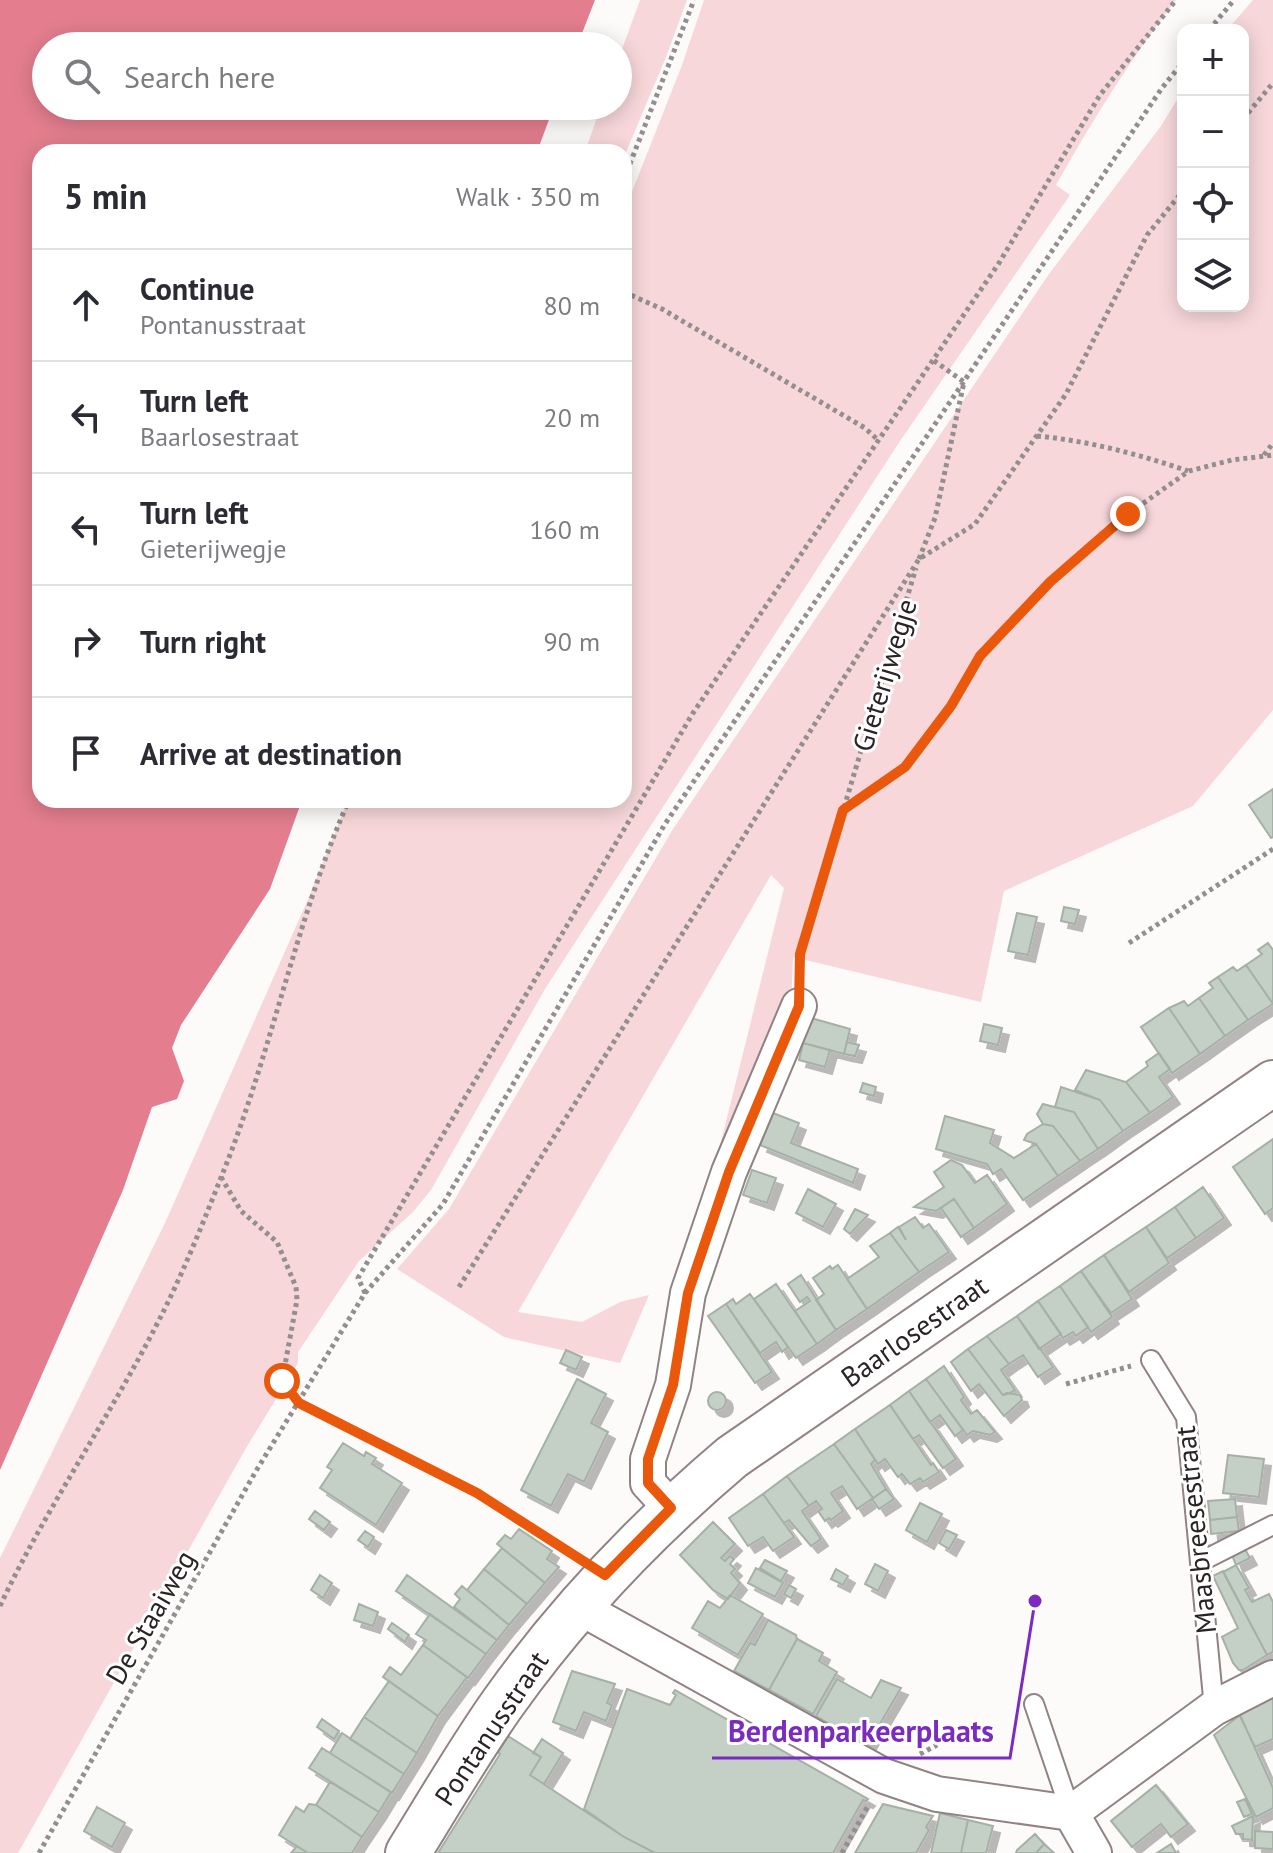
<!DOCTYPE html>
<html lang="en">
<head>
<meta charset="utf-8">
<style>
  :root { --surface:#fff; --page:#f2f2f3; --text:#2b2b33; --muted:#7c7c81; --line:#e1e1e2 }
  body { margin:0; font-family:"PT Sans",sans-serif; background:var(--page); color:var(--text) }
  .controls { position:absolute; right:24px; top:24px; display:grid; overflow:hidden; border-radius:16px; box-shadow:0 4px 20px #0003 }
  .controls button { width:72px; height:72px; display:grid; place-items:center; padding:0; border:0; border-bottom:2px solid var(--line); background:var(--surface); color:var(--text); font:40px sans-serif }
  .stop { position:absolute; width:24px; height:24px; margin:-18px; border:6px solid #ea580c; border-radius:50%; background:#fff }
  .stop.end { background:#ea580c; border-color:#fff; box-shadow:0 2px 8px #0008 }
  .list { margin:0; padding:0; list-style:none }
  h2 { display:flex; justify-content:space-between; align-items:center; height:104px; margin:0; padding:0 32px; font-size:34px }
  h2 small { font-size:26px; font-weight:400; color:var(--muted) }
  .list li { display:grid; grid-template-columns:52px 1fr auto; gap:24px; align-items:center; box-sizing:border-box; height:112px; padding:0 32px; border-top:2px solid var(--line) }
  .list b { display:block; font-size:30px; white-space:nowrap }
  .list p { margin:0; font-size:26px; white-space:nowrap; color:var(--muted) }
  .list em { font-size:26px; font-style:normal; color:var(--muted) }
  .icon { flex:none; width:44px; height:44px; fill:none; stroke:currentColor; stroke-width:2; stroke-linecap:round; stroke-linejoin:round }
  .map { position:relative; flex:none; width:1273px; height:1853px; overflow:hidden }
  .search { position:absolute; background:var(--surface); box-shadow:0 4px 20px #0003; left:32px; top:32px; width:600px; height:88px; display:flex; align-items:center; gap:20px; box-sizing:border-box; padding:0 28px; border-radius:44px; color:var(--muted); font-size:30px }
  .panel { position:absolute; background:var(--surface); box-shadow:0 4px 20px #0003; left:32px; top:144px; width:600px; height:664px; border-radius:24px }
  .map>svg:first-child { display:block }
</style>
</head>
<body>
<div class="map">
<svg width="1273" height="1853" viewBox="0 0 1273 1853">
  <defs>
    <filter id="shadow"><feDropShadow dx="7" dy="7" stdDeviation="0" flood-color="#0004"/></filter>
  </defs>
  <rect width="100%" height="100%" fill="#fdfafa"/>
  <path fill="#f7d7da" d="M640 0H687L666 57 624 157V152H585L601 106H618V60Z
    M704 0H1176C1131 58 1092 121 1056 185L1070 195 900 441 545 989 431 1190 413 1212 359 1261 298 1352V1363L246 1448 18 1853H0V1558L165 1223 309 897 348 800H624V212L682 65Z
    M1253 0H1273V710L1193 806 1004 891 981 1002 793 957 791 1008 686 1283 784 888 771 875 518 1312 582 1322 620 1302 649 1295 620 1363 504 1337 397 1269 449 1209 673 829 1049 274 1161 126 1183 90V306H1243V30H1227Z"/>
  <path fill="#e47e8e" d="M0 0H595L577 46H46V106H554L537 152H40V800H302L270 889 181 1025 172 1048 184 1081 177 1099 152 1107 123 1190 0 1470Z"/>
  <path fill="#c4cfc5" stroke="#a5b0a7" stroke-width="2" filter="url(#shadow)" d="M1273 789V837L1271 838 1249 805Z
    M1064 907 1079 910 1075 924 1061 921Z
    M1017 913 1037 917 1028 955 1008 951Z
    M1268 943 1273 950V1004L1246 965 1262 954 1258 950Z
    M1246 965 1273 1004 1248 1020 1218 977 1233 967 1237 971Z
    M1218 977 1248 1020 1225 1036 1199 998 1213 988 1209 983Z
    M1199 998 1225 1036 1200 1054 1169 1008 1184 1001 1188 1006Z
    M1169 1008 1200 1054 1172 1073 1141 1027Z
    M811 1018 850 1029 844 1054 803 1043Z
    M984 1024 1002 1028 998 1045 980 1041Z
    M847 1042 859 1045 855 1056 844 1054Z
    M803 1043 830 1050 825 1067 799 1060Z
    M1159 1053 1170 1069 1159 1077 1173 1097 1150 1113 1126 1082 1148 1066 1146 1062Z
    M1086 1070 1126 1082 1150 1113 1123 1131 1100 1100 1075 1090Z
    M863 1083 876 1087 874 1096 860 1092Z
    M1061 1087 1100 1100 1123 1131 1098 1149 1074 1112 1055 1107Z
    M1043 1104 1074 1112 1098 1149 1080 1161 1053 1126 1043 1124 1037 1114Z
    M773 1113 799 1123 791 1143 858 1169 853 1183 760 1145Z
    M945 1116 994 1130 990 1143 1014 1158 1036 1144 1058 1176 1023 1200 1001 1169 993 1174 987 1164 936 1149Z
    M1043 1124 1053 1126 1080 1161 1058 1176 1036 1144 1024 1140 1027 1134Z
    M1273 1139V1208L1265 1214 1233 1167Z
    M951 1160 962 1165 975 1183 987 1175 1007 1204 974 1228 954 1199 936 1211 914 1207 944 1187 934 1172Z
    M752 1170 776 1178 767 1203 743 1195Z
    M1203 1187 1224 1218 1196 1238 1175 1207Z
    M808 1189 836 1204 823 1227 796 1213Z
    M954 1199 974 1228 961 1237 941 1208Z
    M1175 1207 1196 1238 1167 1258 1146 1227Z
    M855 1209 868 1215 850 1234 844 1229Z
    M915 1217 923 1228 929 1224 949 1252 919 1272 890 1233 898 1227 906 1240 899 1227Z
    M1146 1227 1169 1263 1129 1292 1104 1255Z
    M890 1233 919 1272 867 1309 847 1279 879 1257 870 1246Z
    M1104 1255 1132 1299 1111 1313 1081 1271Z
    M838 1265 867 1309 836 1330 816 1300 824 1294 813 1278 830 1266 832 1269Z
    M1081 1271 1112 1317 1091 1332 1060 1286Z
    M801 1275 836 1330 817 1344 795 1311 810 1301 807 1297 800 1302 788 1284Z
    M776 1284 817 1344 796 1358 754 1299Z
    M1060 1286 1088 1327 1076 1336 1073 1332 1063 1338 1038 1301Z
    M750 1294 788 1347 782 1352 776 1342 760 1353 726 1304 733 1299 736 1304Z
    M1038 1301 1061 1334 1039 1349 1017 1316Z
    M726 1304 772 1372 755 1383 708 1316Z
    M1017 1316 1053 1367 1038 1377 1023 1355 1009 1364 987 1336Z
    M987 1336 1009 1364 1001 1370 1015 1390 1010 1393 1003 1395 968 1349Z
    M968 1349 1003 1395 1007 1393 1020 1395 1022 1400 1004 1416 979 1384 971 1391 951 1362Z
    M566 1350 582 1357 576 1370 560 1363Z
    M944 1366 964 1397 961 1400 971 1414 977 1410 995 1432 990 1435 973 1431 967 1435 926 1379Z
    M577 1379 606 1394 591 1423 608 1432 584 1482 568 1474 551 1506 521 1490Z
    M926 1379 963 1430 955 1436 940 1415 930 1422 909 1391Z
    M909 1391 956 1459 943 1468 919 1435 913 1439 890 1405Z
    M708 1401a9 9 0 1 1 18 0a9 9 0 1 1-18 0Z
    M890 1405 931 1465 933 1463 939 1472 923 1482 920 1478 910 1484 902 1474 898 1477 885 1459 878 1464 855 1429Z
    M855 1429 875 1460 871 1464 886 1489 873 1498 834 1444Z
    M343 1443 364 1456 366 1452 376 1458 372 1464 402 1483 376 1525 320 1488 332 1470 327 1467Z
    M834 1444 873 1498 857 1509 842 1486 831 1493 843 1511 831 1520 829 1518 825 1521 818 1511 822 1509 816 1501 809 1506 787 1476Z
    M1228 1455 1264 1459 1259 1497 1223 1493Z
    M787 1476 809 1506 802 1511 821 1539 811 1546 789 1520 784 1523 763 1494Z
    M886 1489 894 1499 879 1509 872 1499Z
    M763 1494 794 1537 773 1551 763 1537 748 1546 729 1518Z
    M1235 1499 1237 1517 1210 1520 1208 1501Z
    M920 1503 942 1514 927 1542 906 1530Z
    M315 1511 330 1522 324 1530 309 1519Z
    M1237 1517 1239 1531 1211 1534 1210 1520Z
    M713 1522 735 1544 721 1558 725 1561 730 1556 734 1559 730 1564 735 1569 731 1573 740 1583 728 1599 713 1590 680 1555Z
    M519 1529 552 1551 547 1559 559 1567 545 1583 497 1544 505 1535 511 1539Z
    M946 1530 957 1535 949 1549 939 1543Z
    M365 1531 374 1537 368 1547 358 1540Z
    M502 1548 545 1583 527 1604 484 1569Z
    M1245 1549 1250 1558 1236 1565 1232 1555Z
    M765 1560 787 1571 781 1581 760 1568Z
    M875 1564 888 1571 878 1591 865 1584Z
    M1236 1565 1249 1588 1245 1590 1252 1602 1269 1594 1273 1602V1652L1267 1655 1223 1572Z
    M756 1568 783 1583 775 1597 748 1583Z
    M484 1569 527 1604 509 1625 467 1590Z
    M836 1569 848 1576 843 1585 831 1579Z
    M1223 1571 1267 1655 1243 1670H1239L1233 1663 1222 1637 1238 1628 1213 1576Z
    M320 1575 332 1583 323 1598 311 1590Z
    M407 1575 497 1640 486 1654 396 1591Z
    M789 1585 796 1589 791 1598 784 1594Z
    M462 1586 509 1625 497 1640 454 1607 460 1599 455 1594Z
    M730 1595 763 1614 738 1655 692 1628 708 1601 720 1608Z
    M359 1604 378 1612 373 1626 354 1620Z
    M430 1614 486 1654 468 1678 423 1645 426 1640 416 1634Z
    M768 1620 796 1635 797 1639 769 1690 734 1671 750 1643 755 1645Z
    M392 1623 409 1635 405 1642 388 1629Z
    M797 1639 823 1653 819 1661 837 1672 813 1714 769 1690Z
    M423 1645 467 1677 438 1716 383 1677 390 1667 401 1675Z
    M572 1671 615 1684 607 1703 612 1705 606 1721 584 1712 576 1731 553 1722Z
    M837 1679 871 1698 881 1680 901 1688 867 1746 816 1716Z
    M389 1681 438 1716 417 1753 364 1717Z
    M627 1689 670 1705 676 1695 673 1693 675 1690 868 1799 866 1801 863 1800 833 1853H655L624 1837 584 1809Z
    M1273 1698V1739L1255 1747 1239 1714Z
    M1240 1715 1273 1788V1808L1256 1817 1214 1735Z
    M364 1717 417 1753 404 1774 350 1739Z
    M322 1719 339 1731 334 1739 317 1727Z
    M342 1733 404 1774 392 1793 330 1753Z
    M508 1736 541 1757 530 1775 624 1837 655 1853H438L500 1754 498 1752Z
    M542 1739 563 1753 544 1784 530 1775 541 1757 533 1753Z
    M322 1748 391 1792 379 1812 309 1768Z
    M330 1782 379 1812 362 1837 316 1805Z
    M1156 1785 1188 1824 1171 1837 1161 1824 1132 1847 1111 1821Z
    M1245 1799 1252 1814 1244 1817 1237 1802Z
    M309 1804 316 1805 362 1837 352 1853H308L279 1835 296 1807 304 1812Z
    M883 1804 933 1816 926 1827 929 1830 916 1853H855Z
    M97 1807 125 1823 112 1847 84 1831Z
    M940 1813 968 1820 961 1853H931Z
    M1253 1816 1252 1840 1243 1839V1834H1236L1232 1826Z
    M968 1820 993 1826 986 1853H961Z
    M1255 1831 1273 1832V1849L1255 1848Z
    M1035 1834 1044 1844 1036 1853H1016L1017 1850Z
    M1044 1844 1054 1853H1036Z
    M1171 1844 1176 1853H1157Z
    M297 1846 308 1853H291Z"/>
  <g fill="none" stroke-linecap="round" stroke-linejoin="round">
    <g stroke="#918284" stroke-width="22">
      <path id="service" d="M1151 1360 1186 1417 1214 1708
        M1200 1562 1273 1525
        M1034 1704 1071 1813"/>
    </g>
    <g stroke="#918284" stroke-width="38">
      <path id="minor" d="M671 1508 648 1483V1459L673 1385 688 1293 729 1172 799 1006
        M577 1606 884 1776 937 1794 1071 1813 1214 1708 1273 1678
        M1071 1813 1094 1853"/>
    </g>
    <g stroke="#918284" stroke-width="48">
      <path id="tertiary" d="M408 1853C439 1803 469 1751 503 1703 569 1610 646 1530 732 1457L1273 1083"/>
    </g>
    <path stroke="#938e8f" stroke-width="5" stroke-dasharray="4 4" stroke-linecap="butt" d="M1209 30 1234 0
      M1243 119 1273 83
      M624 179 694 0
      M624 292 662 309 865 428 878 440
      M1037 436C1089 441 1138 454 1188 471
      M1264 455 1273 443
      M919 559 935 518 964 382 933 360
      M844 809 905 767 951 706 980 656 1050 582 1128 514 1189 471 1232 460 1273 455
      M1129 943 1273 849
      M800 977V954L916 568
      M221 1177 241 1211 277 1242 296 1287 297 1300 282 1381 299 1403 477 1493 577 1557
      M459 1287 919 559 975 524 1066 394 1147 235 1183 191
      M365 1293 358 1278 693 713 999 263 1100 95 1176 0
      M1066 1384 1131 1366
      M0 1606C46 1508 108 1420 157 1324 181 1278 201 1228 220 1180 271 1056 295 922 349 800
      M920 1754 937 1745
      M39 1853 256 1471 365 1293 443 1204 665 824 1162 88 1183 62
      M842 1853 869 1804"/>
    <use href="#service" stroke="#fff" stroke-width="18"/>
    <use href="#minor" stroke="#fff" stroke-width="34"/>
    <use href="#tertiary" stroke="#fff" stroke-width="44"/>
  </g>
  <g fill="none" stroke-linecap="round" stroke-linejoin="round">
    <path stroke="#ea580c" stroke-width="10" d="M282 1381 299 1403 477 1493 605 1575 671 1508 648 1483V1459L673 1385 688 1293 729 1172 799 1006 800 954 843 810 905 767 951 706 980 656 1050 582 1128 514"/>
  </g>
  <g text-anchor="middle" dominant-baseline="central" stroke-width="6" stroke-linejoin="round" paint-order="stroke">
    <g font-size="28" fill="#2a2425" stroke="#fff">
      <text transform="translate(884 675) rotate(-73)">Gieterijwegje</text>
      <text transform="translate(914 1331) rotate(-35)">Baarlosestraat</text>
      <text transform="translate(1195 1530) rotate(-96)">Maasbreesestraat</text>
      <text transform="translate(150 1617) rotate(-60)">De Staaiweg</text>
      <text transform="translate(491 1728) rotate(-56)">Pontanusstraat</text>
    </g>
  </g>
  <path fill="none" stroke="#7b2cbf" stroke-width="3" d="M1035 1601L1010 1758H712"/>
  <circle fill="#7b2cbf" stroke="#fff" stroke-width="3" cx="1035" cy="1601" r="8"/>
  <g font-size="30" text-anchor="middle" font-weight="bold" fill="#7b2cbf" stroke="#fff" stroke-width="6" stroke-linejoin="round" paint-order="stroke">
    <text x="861" y="1742">Berdenparkeerplaats</text>
  </g>
</svg>
<div class="controls">
<button>+</button>
<button>−</button>
<button><svg class="icon" aria-label="locate" viewBox="0 0 24 24"><circle cx="12" cy="12" r="6"/><path d="M12 2v4M12 18v4M2 12h4M18 12h4"/></svg></button>
<button><svg class="icon" aria-label="layers" viewBox="0 0 24 24"><path d="M12 4l9 5-9 5-9-5zM3 14l9 5 9-5"/></svg></button>
</div>
<div class="stop" style="left:282px;top:1381px"></div>
<div class="stop end" style="left:1128px;top:514px"></div>
<div class="search"><svg class="icon" aria-label="search" viewBox="0 0 24 24"><circle cx="10" cy="10" r="6"/><path d="M15 15l6 6"/></svg>Search here</div>
<section class="panel">
<h2>5 min<small>Walk · 350 m</small></h2>
<ul class="list">
<li><svg class="icon" aria-label="ahead" viewBox="0 0 24 24"><path d="M12 20V5M6 11l6-6 6 6"/></svg><div><b>Continue</b><p>Pontanusstraat</p></div><em>80 m</em></li>
<li><svg class="icon" aria-label="left" viewBox="0 0 24 24"><path d="M17 20v-9H6M10 6l-5 5 5 5"/></svg><div><b>Turn left</b><p>Baarlosestraat</p></div><em>20 m</em></li>
<li><svg class="icon" aria-label="left" viewBox="0 0 24 24"><path d="M17 20v-9H6M10 6l-5 5 5 5"/></svg><div><b>Turn left</b><p>Gieterijwegje</p></div><em>160 m</em></li>
<li><svg class="icon" aria-label="right" viewBox="0 0 24 24"><path d="M7 20v-9h11M14 6l5 5-5 5"/></svg><div><b>Turn right</b></div><em>90 m</em></li>
<li><svg class="icon" aria-label="arrive" viewBox="0 0 24 24"><path d="M6 21V4h12l-3 4 3 4H6"/></svg><div><b>Arrive at destination</b></div></li>
</ul>
</section>
</div>
</body>
</html>
